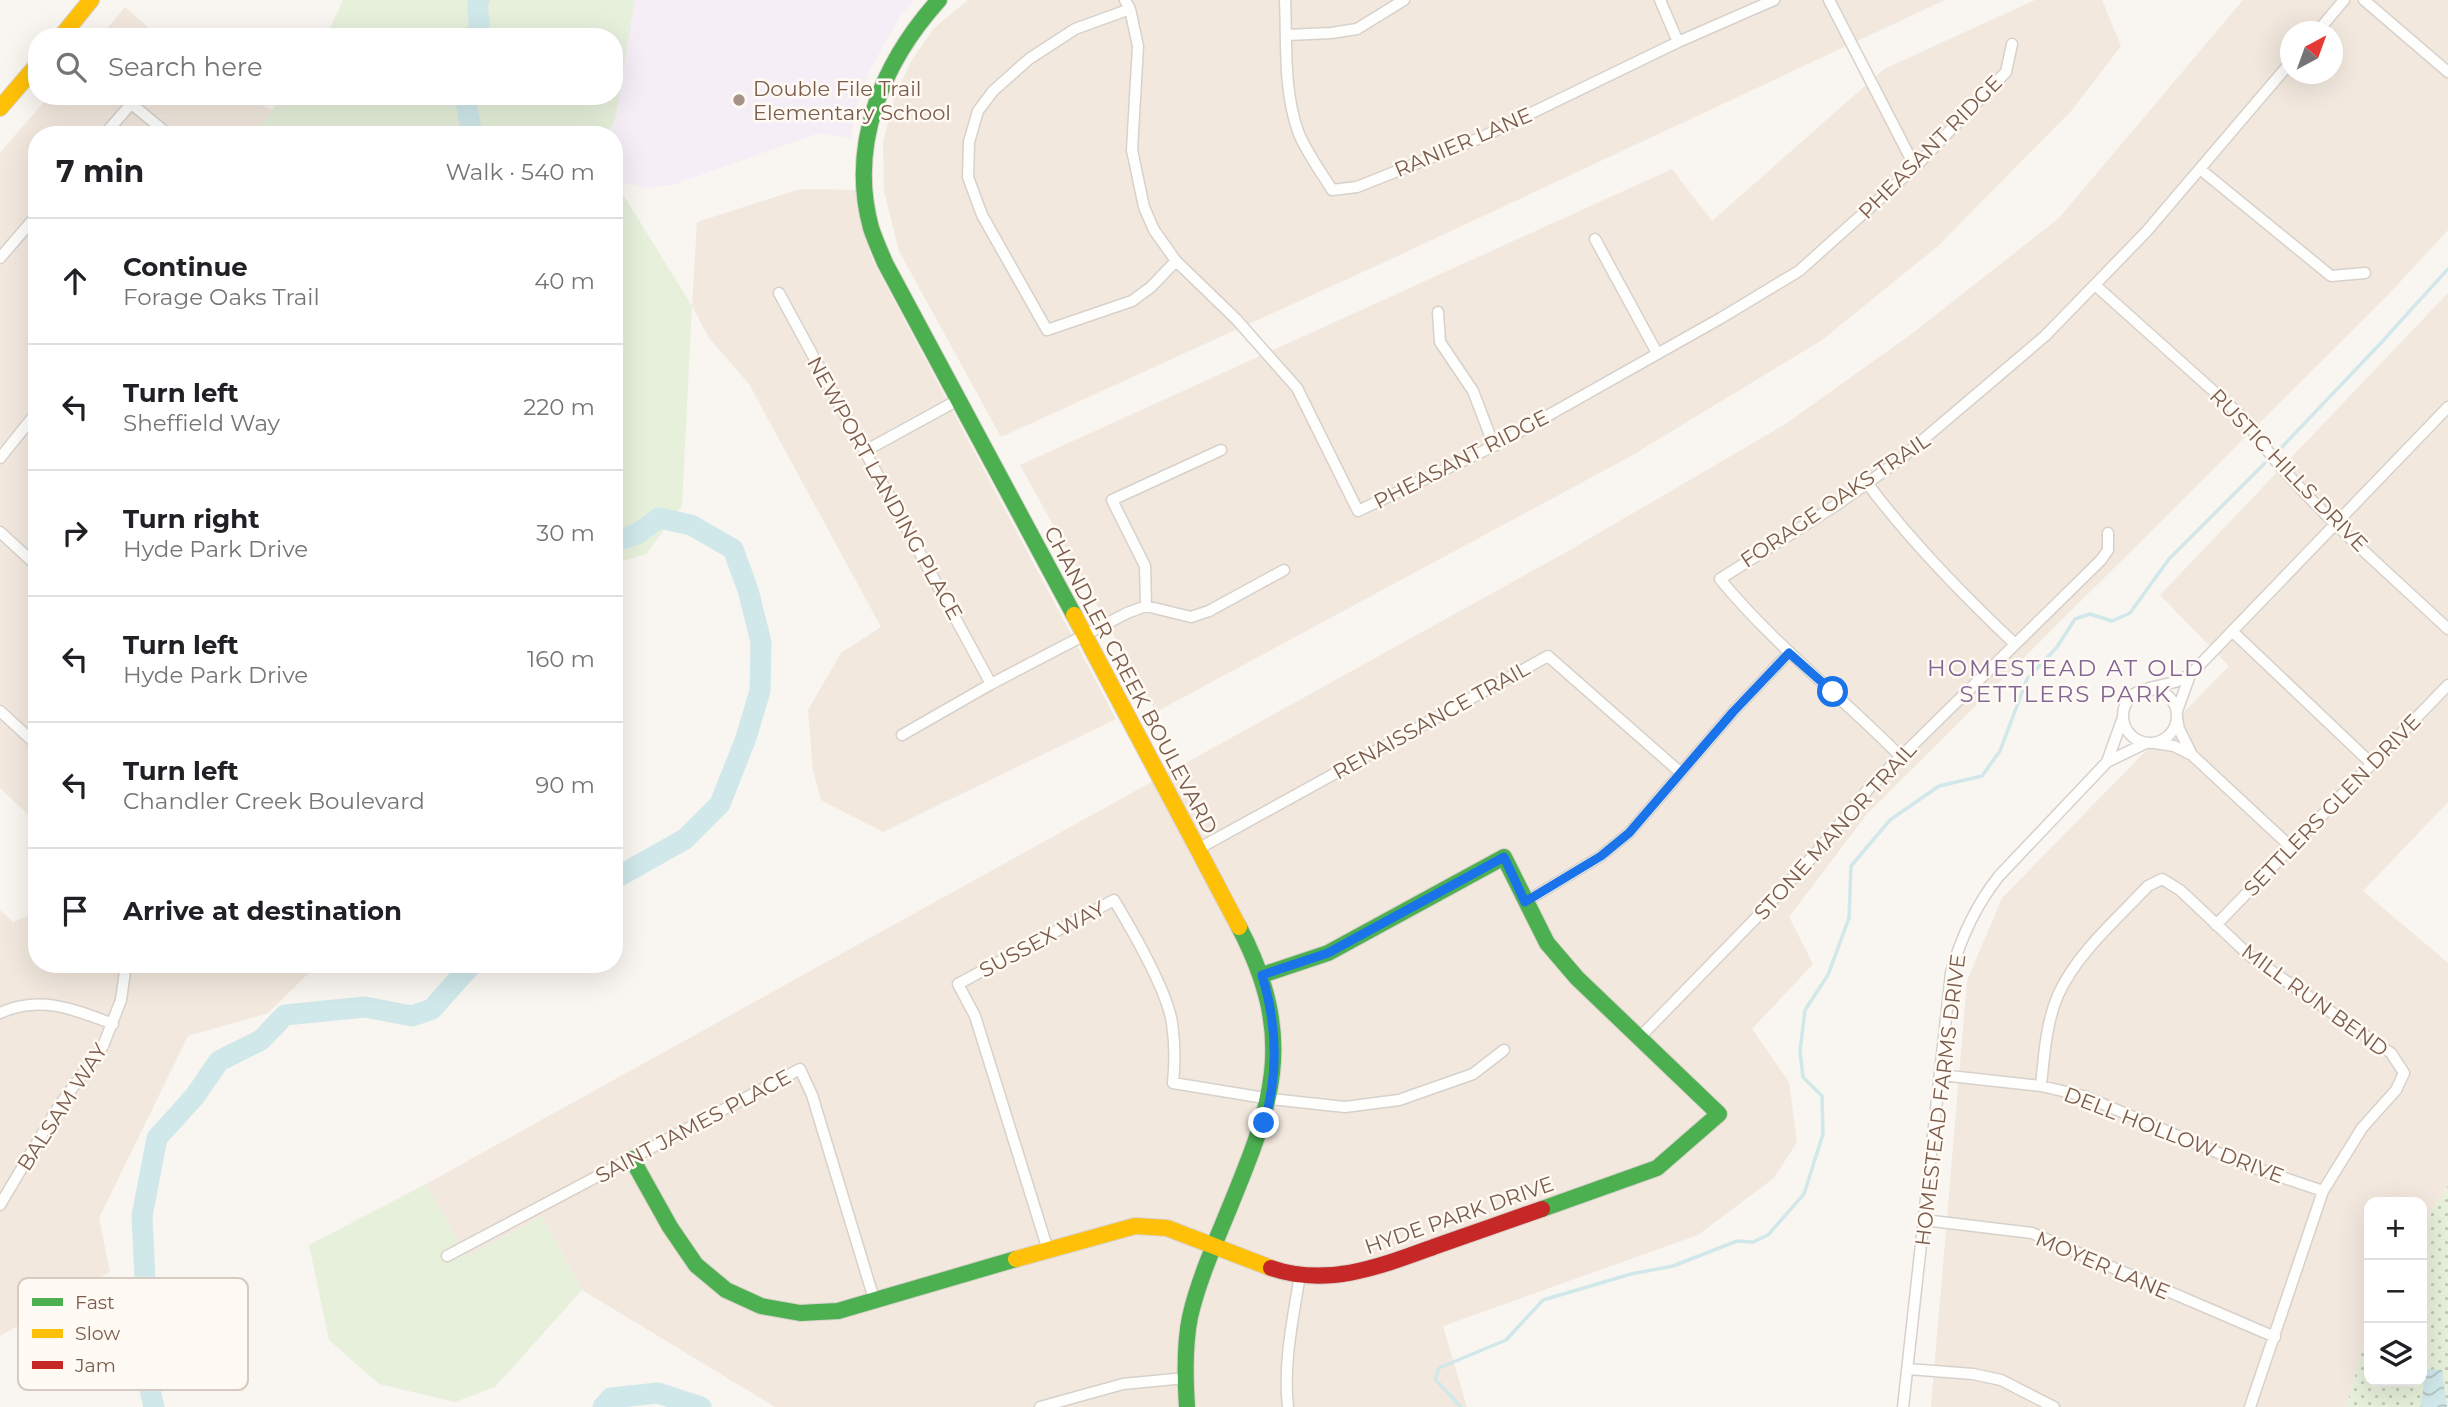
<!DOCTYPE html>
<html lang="en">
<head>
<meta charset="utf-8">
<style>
  :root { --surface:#fff; --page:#f2f2f2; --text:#202124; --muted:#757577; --line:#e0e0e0 }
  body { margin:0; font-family:Montserrat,sans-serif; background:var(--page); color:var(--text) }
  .controls { position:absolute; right:21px; bottom:21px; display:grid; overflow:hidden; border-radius:14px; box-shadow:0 7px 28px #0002 }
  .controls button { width:63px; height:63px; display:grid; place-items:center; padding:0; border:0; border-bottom:2px solid var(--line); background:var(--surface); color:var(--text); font:35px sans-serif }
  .compass { position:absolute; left:2280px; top:21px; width:63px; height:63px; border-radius:50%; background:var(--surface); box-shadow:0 7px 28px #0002; rotate:41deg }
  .stop { position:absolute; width:21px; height:21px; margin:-16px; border:5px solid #1a73e8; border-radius:50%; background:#fff }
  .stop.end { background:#1a73e8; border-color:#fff; box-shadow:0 2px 7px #0008 }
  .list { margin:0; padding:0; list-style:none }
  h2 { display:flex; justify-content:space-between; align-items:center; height:91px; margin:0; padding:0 28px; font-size:30px }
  h2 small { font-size:23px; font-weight:400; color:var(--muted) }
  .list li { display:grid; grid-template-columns:46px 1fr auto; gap:21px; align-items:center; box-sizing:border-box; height:126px; padding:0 28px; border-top:2px solid var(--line) }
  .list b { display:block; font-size:26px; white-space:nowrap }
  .list p { margin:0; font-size:23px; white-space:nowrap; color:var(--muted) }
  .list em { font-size:23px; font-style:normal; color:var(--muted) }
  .icon { flex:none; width:38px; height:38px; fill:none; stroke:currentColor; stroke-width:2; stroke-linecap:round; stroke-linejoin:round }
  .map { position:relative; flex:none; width:2448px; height:1407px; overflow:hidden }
  .search { position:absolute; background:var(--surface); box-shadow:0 7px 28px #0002; left:28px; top:28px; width:595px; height:77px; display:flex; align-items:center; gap:18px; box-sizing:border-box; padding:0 24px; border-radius:28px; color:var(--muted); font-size:26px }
  .panel { position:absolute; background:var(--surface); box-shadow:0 7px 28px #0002; left:28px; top:126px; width:595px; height:847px; border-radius:28px }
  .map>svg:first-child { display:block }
</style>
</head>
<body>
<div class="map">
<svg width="2448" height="1407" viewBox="0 0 2448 1407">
  <defs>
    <pattern id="grass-dots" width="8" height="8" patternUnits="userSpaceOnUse" patternTransform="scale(1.75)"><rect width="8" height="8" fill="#e7f0db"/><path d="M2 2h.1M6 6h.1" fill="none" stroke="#c0c6b4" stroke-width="1.8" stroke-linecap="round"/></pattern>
    <pattern id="water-waves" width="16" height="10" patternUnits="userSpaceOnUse" patternTransform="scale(1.75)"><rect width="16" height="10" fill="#d0e8ea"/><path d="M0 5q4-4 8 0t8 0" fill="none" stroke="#aebfc0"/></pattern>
  </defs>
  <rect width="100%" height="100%" fill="#f9f5f0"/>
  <path fill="#f2e8de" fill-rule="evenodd" d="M968 0H1945L1389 260 1001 437 899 251 884 191 883 142 894 99 910 63 934 28Z
    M2035 0H2102L2121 46 2072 110 1938 246 1822 340 1631 456 1156 712 1020 465 1672 169 1712 221 1884 69Z
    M2243 0H2448V230L2387 296 1867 814 1789 917 1813 964 1752 1029 1789 1082 1797 1142 1774 1178 1698 1235 1443 1326 1467 1407H775L582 1290 542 1216 467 1257 426 1184 1563 554 1784 425 1914 332 2059 218ZM2290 32H2332V74H2290Z
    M125 7 159 37H100Z
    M49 96H243L272 110 258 129 260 135H37V823L0 788V153Z
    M800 189 857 190 861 225 872 259 1116 719 883 832 821 800 813 771 808 710 841 653 881 627 749 384 709 338 692 306 697 222Z
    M2448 293V802L2363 891 2448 963V1186L2422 1226V1202H2369V1328L2346 1407H1931L1967 981 2002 898 2229 666 2160 595Z
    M0 910 13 922 37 912V964H318L268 1013 188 1036 99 1218 110 1272 0 1336Z"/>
  <path fill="#f6eef6" d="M635 0H914L902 14 869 71 856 110 851 138 819 133 672 185 647 188 625 183 614 176V135H607L615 120Z"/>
  <path fill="url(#grass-dots)" d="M2448 1186V1407H2346L2369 1328V1381H2422V1226Z"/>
  <path fill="#e7f0db" d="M343 0H635L615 120 607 135H283L272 132 260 135 258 129 283 96H614V37H326Z
    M614 180 692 306 682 506 646 554 614 564Z
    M426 1184 467 1257 542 1216 582 1290 495 1387 455 1402 379 1384 329 1340 309 1245Z"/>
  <path fill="url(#water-waves)" d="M2424 1369 2442 1370 2447 1407H2420L2423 1393Z"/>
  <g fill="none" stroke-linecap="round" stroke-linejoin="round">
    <path stroke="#d0e8ea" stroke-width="3.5" d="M2282 447 2379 345 2448 269
      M1461 1407 1435 1379 1439 1368 1506 1340 1543 1300 1631 1274 1673 1266 1737 1241 1753 1242 1768 1235 1804 1194 1823 1134 1822 1096 1803 1077 1800 1051 1805 1010 1828 975 1849 918 1851 866 1890 820 1939 786 1982 776 2000 751 2027 679 2057 647 2075 619 2090 614 2112 621 2130 613 2169 559 2265 463"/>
    <path stroke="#d0e8ea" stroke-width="21" d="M476 37C484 19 474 13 479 0
      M465 96 472 135
      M614 542 637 534 659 518 691 525 733 549 748 590 761 642 760 691 746 738 720 804 685 839 614 879
      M154 1407 144 1366 150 1310 145 1279 142 1216 157 1138 195 1096 219 1061 261 1040 285 1015 365 1007 412 1016 432 1009 472 964
      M603 1407 611 1398 658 1393 701 1407"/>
    <g stroke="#d7d1cb" stroke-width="13">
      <path id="street" d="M1125 0 1130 9 1138 46 1132 150 1144 207 1154 230 1176 261 1236 319 1297 388 1358 511 1494 446 1721 318 1799 271 1915 167 2006 72 2012 44
        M1285 0C1287 45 1283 91 1299 134 1307 153 1321 172 1332 190L1357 187 1480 138 1678 42 1774 0
        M1660 0 1678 42
        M1829 0 1915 167
        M2364 0 2448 72
        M1130 9 1075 29 1029 59 993 91 978 111 969 142 968 177 982 215 1047 330 1132 301 1151 287 1176 261
        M2317 32 2344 0
        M1287 35 1331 33 1357 29 1404 0
        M122 96 169 135
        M104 135 131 104
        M2200 169 2331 276 2365 273
        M1595 239 1657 353
        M0 258 37 215
        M2095 285 2238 413C2252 428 2262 444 2275 460 2327 521 2390 574 2448 629
        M779 293 991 684
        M1438 312 1440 342 1473 391 1494 446
        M865 451 958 400
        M0 458 37 412
        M1867 483C1911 542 1962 594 2015 644
        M0 532 37 566
        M1146 606 1145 566 1112 500 1221 450
        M2232 631 2372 764
        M2149 688 2175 682 2190 675 2448 407
        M2123 716a27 27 0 1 1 54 0a27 27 0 1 1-54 0Z
        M0 711 37 745
        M2177 711 2190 675
        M2177 719 2179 729 2191 753
        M902 735 991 684 1127 613 1146 606 1191 617 1209 611 1284 570
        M2155 743 2174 746 2192 755 2291 847
        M1900 756C1841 696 1773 644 1720 579L1838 504 1898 461 2045 336 2146 232 2290 63
        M2107 762 2122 720
        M1196 850 1548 656 1681 773
        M1525 902 1601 856 1629 833 1733 712 1789 653
        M2216 925 2448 685
        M0 1013C40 995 74 1009 113 1024
        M1640 1037 1754 920 1816 853 1870 787 2101 560 2108 550V533
        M1941 1075 2041 1086 2084 1096 2249 1166 2323 1191
        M2041 1086C2044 1056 2046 1023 2058 995 2077 953 2117 919 2148 886L2162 879 2180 890 2251 957 2391 1053 2404 1073 2396 1090 2362 1128 2323 1191 2250 1407
        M0 1205 57 1109 103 1046 121 1000 126 964
        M1924 1220 2032 1233 2275 1337
        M1048 1250 975 1016 958 984 1114 900C1132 930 1167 990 1172 1023 1175 1043 1175 1064 1173 1083L1271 1099 1345 1107 1399 1100 1473 1074 1504 1050
        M447 1256 800 1069 812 1095 874 1299
        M1908 1369 1973 1374 2001 1380 2054 1407
        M1040 1407 1123 1384 1185 1378
        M1288 1407C1283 1364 1293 1318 1300 1275
        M1903 1407 1951 973C1961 937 1976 905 1999 876L2107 762 2146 743"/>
    </g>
    <g stroke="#d9d2cb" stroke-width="18">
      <path id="fast" d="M939 0C883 62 848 144 871 228 875 240 880 251 885 263L1074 615
        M1262 975 1328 953 1504 857 1547 943 1577 978 1719 1114 1657 1168 1542 1209
        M632 1159 670 1227 696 1265 726 1290 761 1306 800 1313 838 1311 1016 1259
        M1187 1407C1185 1377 1184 1346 1190 1317 1197 1286 1210 1255 1222 1226 1269 1111 1301 1046 1239 927"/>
    </g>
    <g stroke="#d9d2cb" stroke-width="18">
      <path id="slow" d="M61 37 91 0
        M0 108 37 65
        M1074 615 1239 927
        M1016 1259 1135 1226 1167 1228 1271 1268"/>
    </g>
    <g stroke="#d9d2cb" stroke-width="18">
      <path id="jam" d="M1271 1268C1329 1288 1384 1265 1439 1245 1473 1233 1508 1221 1542 1209"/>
    </g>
    <use href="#street" stroke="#fefefd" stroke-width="10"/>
    <use href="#fast" stroke="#4caf50" stroke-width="16"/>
    <use href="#slow" stroke="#ffc107" stroke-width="16"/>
    <use href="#jam" stroke="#c62828" stroke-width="16"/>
  </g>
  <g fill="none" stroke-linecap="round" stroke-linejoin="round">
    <path stroke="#1a73e8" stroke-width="9" d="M1264 1123C1279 1073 1277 1024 1262 975L1328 953 1504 857 1525 902 1601 856 1629 833 1733 712 1789 653 1833 692"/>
  </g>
  <circle fill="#a69286" stroke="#fffaf3" stroke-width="2.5" cx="739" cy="100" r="7"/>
  <g text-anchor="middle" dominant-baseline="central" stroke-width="5" stroke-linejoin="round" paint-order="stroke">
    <g font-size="21" fill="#7a5c4d" stroke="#fffaf3" text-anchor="start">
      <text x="753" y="88">Double File Trail<tspan x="753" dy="24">Elementary School</tspan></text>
    </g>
    <g font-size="21" fill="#7a5c4d" stroke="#fffaf3">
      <text transform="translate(1463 142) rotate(-23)">RANIER LANE</text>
      <text transform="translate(1930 147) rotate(-45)">PHEASANT RIDGE</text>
      <text transform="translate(1461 459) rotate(-27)">PHEASANT RIDGE</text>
      <text transform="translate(2289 470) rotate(46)">RUSTIC HILLS DRIVE</text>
      <text transform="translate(885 488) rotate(61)">NEWPORT LANDING PLACE</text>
      <text transform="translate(1835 500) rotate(-34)">FORAGE OAKS TRAIL</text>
      <text transform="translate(1131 680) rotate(62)">CHANDLER CREEK BOULEVARD</text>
      <text transform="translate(1431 720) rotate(-29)">RENAISSANCE TRAIL</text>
      <text transform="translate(2332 805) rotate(-46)">SETTLERS GLEN DRIVE</text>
      <text transform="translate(1835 831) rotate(-48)">STONE MANOR TRAIL</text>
      <text transform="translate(1042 939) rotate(-28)">SUSSEX WAY</text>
      <text transform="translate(2315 1000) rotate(36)">MILL RUN BEND</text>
      <text transform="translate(1940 1100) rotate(-83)">HOMESTEAD FARMS DRIVE</text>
      <text transform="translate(62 1107) rotate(-57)">BALSAM WAY</text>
      <text transform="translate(693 1126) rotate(-28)">SAINT JAMES PLACE</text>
      <text transform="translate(2174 1135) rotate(21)">DELL HOLLOW DRIVE</text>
      <text transform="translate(1459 1215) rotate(-19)">HYDE PARK DRIVE</text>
      <text transform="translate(2103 1265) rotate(23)">MOYER LANE</text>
    </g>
    <g font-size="23" letter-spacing="2" fill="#846695" stroke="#fffaf3">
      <text x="2066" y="668">HOMESTEAD AT OLD<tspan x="2066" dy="26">SETTLERS PARK</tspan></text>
    </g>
  </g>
  <rect x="18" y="1278" width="230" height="112" rx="10" fill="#fffaf3" stroke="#d7cbc1" stroke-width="2"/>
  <rect x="32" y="1298" width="31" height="8" fill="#4caf50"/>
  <rect x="32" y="1329" width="31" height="9" fill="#ffc107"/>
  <rect x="32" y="1361" width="31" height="8" fill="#c62828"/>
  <g font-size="19" fill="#7a5c4d">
    <text x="75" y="1309">Fast</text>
    <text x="75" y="1340">Slow</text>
    <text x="75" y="1372">Jam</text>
  </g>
</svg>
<div class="controls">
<button>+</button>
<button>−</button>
<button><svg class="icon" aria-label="layers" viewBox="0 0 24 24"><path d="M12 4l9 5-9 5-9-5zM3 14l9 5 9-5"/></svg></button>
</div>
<svg class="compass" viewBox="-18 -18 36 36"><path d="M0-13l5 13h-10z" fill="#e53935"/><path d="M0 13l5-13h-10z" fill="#757577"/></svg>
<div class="stop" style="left:1833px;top:692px"></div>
<div class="stop end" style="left:1264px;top:1123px"></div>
<div class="search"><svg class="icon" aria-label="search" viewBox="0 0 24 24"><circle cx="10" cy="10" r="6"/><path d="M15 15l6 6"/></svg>Search here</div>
<section class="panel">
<h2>7 min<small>Walk · 540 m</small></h2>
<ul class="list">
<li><svg class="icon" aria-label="ahead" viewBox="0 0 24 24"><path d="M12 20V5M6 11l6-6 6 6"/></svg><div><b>Continue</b><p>Forage Oaks Trail</p></div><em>40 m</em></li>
<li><svg class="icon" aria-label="left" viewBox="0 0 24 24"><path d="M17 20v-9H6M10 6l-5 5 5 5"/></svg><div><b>Turn left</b><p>Sheffield Way</p></div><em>220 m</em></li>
<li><svg class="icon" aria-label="right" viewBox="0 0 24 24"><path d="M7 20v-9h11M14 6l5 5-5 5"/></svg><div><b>Turn right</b><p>Hyde Park Drive</p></div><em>30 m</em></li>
<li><svg class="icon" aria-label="left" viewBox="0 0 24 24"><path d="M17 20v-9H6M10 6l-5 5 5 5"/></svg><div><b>Turn left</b><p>Hyde Park Drive</p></div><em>160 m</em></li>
<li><svg class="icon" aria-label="left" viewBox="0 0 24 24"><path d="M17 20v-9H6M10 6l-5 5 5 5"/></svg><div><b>Turn left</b><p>Chandler Creek Boulevard</p></div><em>90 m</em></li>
<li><svg class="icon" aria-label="arrive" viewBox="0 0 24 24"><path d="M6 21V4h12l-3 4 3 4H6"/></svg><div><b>Arrive at destination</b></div></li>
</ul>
</section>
</div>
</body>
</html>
